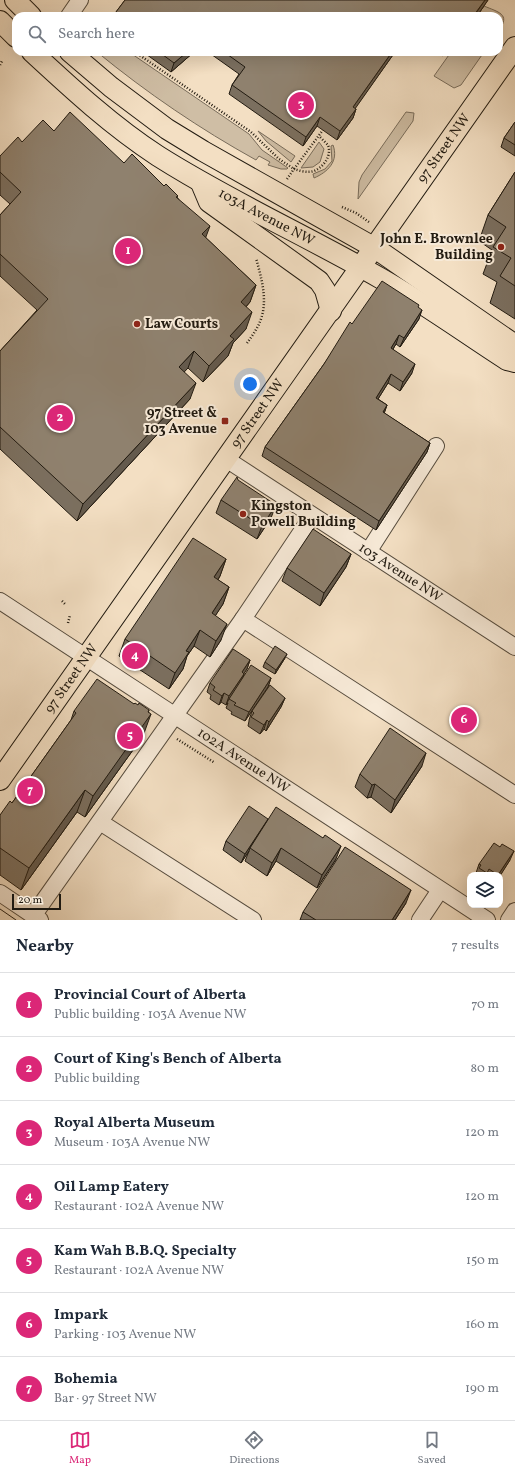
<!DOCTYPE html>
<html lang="en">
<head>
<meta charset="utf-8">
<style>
  :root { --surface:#fff; --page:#f2f2f3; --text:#1f2937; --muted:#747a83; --line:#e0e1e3; --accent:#db2777 }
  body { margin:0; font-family:Vollkorn,serif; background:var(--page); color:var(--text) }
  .controls { position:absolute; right:12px; bottom:12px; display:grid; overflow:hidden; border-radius:8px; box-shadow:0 4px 16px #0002 }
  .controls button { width:36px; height:36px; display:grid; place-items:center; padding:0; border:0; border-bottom:1px solid var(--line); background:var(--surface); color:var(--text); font:20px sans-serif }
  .scale { position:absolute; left:12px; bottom:10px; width:49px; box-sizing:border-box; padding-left:4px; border:2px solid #221b11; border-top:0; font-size:11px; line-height:14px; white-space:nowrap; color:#221b11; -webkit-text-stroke:3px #f7ead8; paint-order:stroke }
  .you { position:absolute; left:250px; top:384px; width:14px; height:14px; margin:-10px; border:3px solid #fff; border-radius:50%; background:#1a73e8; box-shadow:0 0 0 6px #1a73e833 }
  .badge { display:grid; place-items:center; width:26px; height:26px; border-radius:50%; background:var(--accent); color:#fff; font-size:13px; font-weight:700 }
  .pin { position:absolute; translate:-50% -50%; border:2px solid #fff; box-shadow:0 1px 4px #0006 }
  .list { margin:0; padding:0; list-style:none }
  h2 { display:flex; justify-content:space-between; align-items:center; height:52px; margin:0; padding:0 16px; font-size:17px }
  h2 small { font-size:13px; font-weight:400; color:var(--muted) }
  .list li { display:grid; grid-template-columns:26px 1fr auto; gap:12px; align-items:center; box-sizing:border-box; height:64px; padding:0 16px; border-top:1px solid var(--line) }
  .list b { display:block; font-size:15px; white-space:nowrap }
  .list p { margin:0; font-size:13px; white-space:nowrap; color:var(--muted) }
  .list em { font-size:13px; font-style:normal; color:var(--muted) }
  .icon { flex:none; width:22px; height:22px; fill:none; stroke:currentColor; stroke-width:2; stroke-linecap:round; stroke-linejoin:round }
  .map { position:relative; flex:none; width:515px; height:920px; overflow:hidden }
  .search { position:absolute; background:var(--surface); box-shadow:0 4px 16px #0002; left:12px; right:12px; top:12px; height:44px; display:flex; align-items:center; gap:10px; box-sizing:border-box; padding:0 14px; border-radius:12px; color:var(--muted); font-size:15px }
  .sheet { height:500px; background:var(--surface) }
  nav { display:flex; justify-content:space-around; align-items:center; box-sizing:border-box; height:56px; border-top:1px solid var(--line); background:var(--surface); font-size:11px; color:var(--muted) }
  nav a { display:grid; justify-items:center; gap:2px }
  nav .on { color:var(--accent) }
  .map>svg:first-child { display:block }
</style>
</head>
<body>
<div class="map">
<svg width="515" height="920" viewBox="0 0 515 920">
  <rect width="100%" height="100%" fill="#f3dfc3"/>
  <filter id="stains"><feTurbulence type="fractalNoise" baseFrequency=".005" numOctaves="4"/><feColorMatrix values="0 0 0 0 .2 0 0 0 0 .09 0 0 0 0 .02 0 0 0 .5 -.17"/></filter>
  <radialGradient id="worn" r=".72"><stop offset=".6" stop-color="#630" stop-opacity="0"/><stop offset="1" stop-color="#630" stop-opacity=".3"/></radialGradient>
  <path fill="#cfbea5" stroke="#786c5b" d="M484 6C498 12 511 14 499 30V16H477Z
    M97 52H129L249 134 262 150 288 168 287 169H281L268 165 270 162 259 156 256 160C200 129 147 93 97 52Z
    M451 52H484L461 85 454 88 434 76Z
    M406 112 414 113 413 121 358 199 359 182 362 175Z
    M258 131 295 156 291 162 266 141Z
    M319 142 324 149 320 162 313 167 301 168Z
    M333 145C339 161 328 172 314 178L313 174 325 169 332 161 331 146Z"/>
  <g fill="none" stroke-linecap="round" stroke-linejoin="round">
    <g stroke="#564c3e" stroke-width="18">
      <g id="minor">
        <path d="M69 16 80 0"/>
        <path id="s1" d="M226 459 515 647"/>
        <path d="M368 552 436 446"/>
        <path id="s2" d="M0 601 487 920"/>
        <path d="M243 619 515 795"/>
        <path d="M100 822 253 920"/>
        <path d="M0 893 40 920"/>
        <path d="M33 916 243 619 312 516"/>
        <path d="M420 920 440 890"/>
        <path d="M509 920 515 911"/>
      </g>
    </g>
    <g stroke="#221b11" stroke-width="22">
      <g id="major">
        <path d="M15 0 31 16"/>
        <path d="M0 21 16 37"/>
        <path id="s3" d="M32 52C72 89 112 126 158 156 229 201 307 236 380 278 424 303 465 333 507 360L515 362"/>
        <path d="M70 52 111 87 167 129 203 151 375 248 515 345"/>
        <path d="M201 183 209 202 319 281 325 290 331 311"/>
        <path id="s4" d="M0 780 515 47"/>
      </g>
    </g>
    <path stroke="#221b11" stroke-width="2.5" stroke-dasharray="1 2" stroke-linecap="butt" d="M135 52 251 132 279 159 294 169 323 130
      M0 65 2 61
      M287 179 294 169C300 171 308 173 314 171 324 167 332 155 328 145L319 136
      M342 207 356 213 369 222
      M247 343C252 336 258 328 261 319 268 299 261 277 256 258
      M62 601 65 604
      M68 623 70 615
      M177 739 215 763"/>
    <use href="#minor" stroke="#f7ead8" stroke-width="16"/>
    <use href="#major" stroke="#f3dfc3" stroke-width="20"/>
    <path stroke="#221b11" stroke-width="1" d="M0 909 16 920"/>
  </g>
  <path fill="#7b6f5f" stroke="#221b11" d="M125 0H488L477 16H113Z
    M143 52H194L171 72Z
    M208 52H395L355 108 356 109 353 118 337 140 317 126 303 146 229 94 232 85 239 74Z
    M438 52H446L443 56Z
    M515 122V156L501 147 504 138Z
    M54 131 124 163 164 186 178 196 177 197 206 238 256 285 250 302 246 307V329L233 343 228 356 203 382 188 368 184 372 190 399 77 521 0 449V351L37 310 0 276V215L10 204 0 195V156L22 142Z
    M515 172V319L490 303 497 282 483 274 492 250 479 241 488 215Z
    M418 308 419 319 400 347 396 344 393 349 412 373 400 391 388 383 378 399 387 405 384 413 430 443 427 452 376 530 262 456 265 447 324 364 352 324Z
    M221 500 271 518 257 539 216 513Z
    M351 554 346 567 320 606 282 581 287 568Z
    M226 559 220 576 218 580 229 587 223 604 215 616 221 640 210 657 194 646 187 656 183 669 169 689 119 656 125 639Z
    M285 658 275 674 263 667 265 662Z
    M250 660 247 669 244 673V674L243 678H271L268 687 245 721 231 714 232 712 226 708 228 703 226 705 221 702 219 705 210 699 211 695 207 692 210 683Z
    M285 698 281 707 266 731 264 729 260 734 248 726 249 721V720L252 711Z
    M134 704 149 712 143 736 85 817 77 812 21 890 0 875V815L12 803 71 720 74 711Z
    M422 766 391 813 371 797 367 798 355 787 360 774Z
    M266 823 336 859 317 888 276 861 267 876 245 861 249 851 241 863 223 850 226 841Z
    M510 860 500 875H477V874L476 873 479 864Z
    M406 903 395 920H300L303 912Z"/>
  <path fill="#645a4d" stroke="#221b11" d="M485 0H488L477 16H474Z
    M187 52H194L171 72 174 63Z
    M392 52H395L350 116 353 107Z
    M356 109 353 118 337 140 340 131Z
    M320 117 317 126 303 146 306 137Z
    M210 226 204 242 202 234Z
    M256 285 250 302 235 319 241 302Z
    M422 310 419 319 400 347 404 338Z
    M252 312 246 329 233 343 228 356 203 382 209 366 230 336Z
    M399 335 396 344 388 357 391 348Z
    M194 351 188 368 173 384 179 367Z
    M415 364 412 373 400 391 403 382Z
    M391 374 388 383 373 407 376 398Z
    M196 383 190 399 77 521 83 504Z
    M387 405 384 414 383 412Z
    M430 443 427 452 376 530 379 521Z
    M276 505 271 518 257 539 262 526Z
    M351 554 346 567 320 606 324 593Z
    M226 559 220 576 208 594 214 577Z
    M229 587 223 604 206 630 212 613Z
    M227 624 221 640 210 657 216 641Z
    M200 630 194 646 187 656 183 669 169 689 175 673 186 651Z
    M287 654 285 658 275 674 276 670Z
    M250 660 247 669 239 681 242 672Z
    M244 674 241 683 229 699 226 705 229 696Z
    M271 678 268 687 245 721 249 712Z
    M224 693 221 702 219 705 222 696Z
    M285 698 281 707 266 731 269 722Z
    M149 710 146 721 151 714 143 736 85 817 93 796Z
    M267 720 264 729 260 734 264 725Z
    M426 753 422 766 391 813 395 800Z
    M375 784 371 797 367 798 372 785Z
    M85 790 77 812 21 890 29 868Z
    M268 819 264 828 250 848 249 851 241 863 245 854Z
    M341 846 336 859 317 888 322 875Z
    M281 848 276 861 267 876 272 863Z
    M514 851 510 860 500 876V875H498Z
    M411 890 406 903 395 920H392Z"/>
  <path fill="#8f816e" stroke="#221b11" d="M125 0H485L474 15 471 13 468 16H113Z
    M159 52H187L174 63Z
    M224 52H392L353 107 356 109 340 131 320 117 306 137 232 85 245 67Z
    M70 112 124 163 132 154 164 186 166 184 178 196 176 197 210 226 202 234 256 285 241 302 252 312 230 336 234 339 209 366 194 351 179 367 196 383 83 504 0 427V351L48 299 0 254V215L21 192 0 172V156L18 137 22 142 43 120 54 131Z
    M515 122V145L504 138Z
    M515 172V286L500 276 511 258 493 247 506 227 488 215Z
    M382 281 419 305 418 307 422 310 404 338 399 335 391 348 415 364 403 382 391 374 376 398 387 405 383 412 430 443 379 521 265 447 324 364 350 322 352 324Z
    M237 477 238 480 276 505 262 526 221 500Z
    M313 529 351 554 324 593 287 568Z
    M193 538 226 559 214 577 229 587 212 613 227 624 216 641 200 630 186 651 189 652 175 673 125 639Z
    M275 646 287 654 276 670 265 662Z
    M233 649 250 660 242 672 244 674 229 696 224 693 222 696 213 690 215 687 210 683Z
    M251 665 271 678 249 712 234 705 236 703 229 699Z
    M97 679 134 704 135 703 138 705 139 703 149 710 148 712 151 714 93 796 85 790 29 868 0 848V815L10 801 12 803 76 713 74 711Z
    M270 685 285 698 269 722 267 720 264 725 251 717 254 713 252 711Z
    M390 728 426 753 395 800 375 784 372 785 360 774Z
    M249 806 268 819 245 854 226 841Z
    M276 807 323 838 325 835 341 846 322 875 281 848 272 863 250 848Z
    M494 843 500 847 502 844 514 851 498 875 489 869 487 873 479 868 481 865 479 864Z
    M345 847 411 890 392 920H316L303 912Z"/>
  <g fill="#8f2418" stroke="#f7ead8" stroke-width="1.5">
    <circle cx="501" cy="247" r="4"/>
    <circle cx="137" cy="324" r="4"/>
    <rect x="221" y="417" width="8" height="8" rx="2"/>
    <circle cx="243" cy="514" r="4"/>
  </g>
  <g text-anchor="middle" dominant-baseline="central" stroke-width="4" stroke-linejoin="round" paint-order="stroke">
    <g font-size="14" fill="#221b11" stroke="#f7ead8">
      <text stroke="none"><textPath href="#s4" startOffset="772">97 Street NW</textPath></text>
      <text stroke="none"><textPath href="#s3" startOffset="288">103A Avenue NW</textPath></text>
      <text stroke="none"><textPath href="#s4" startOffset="448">97 Street NW</textPath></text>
      <text stroke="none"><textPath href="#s1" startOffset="208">103 Avenue NW</textPath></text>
      <text stroke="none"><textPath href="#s4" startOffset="124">97 Street NW</textPath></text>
      <text stroke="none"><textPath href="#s2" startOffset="291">102A Avenue NW</textPath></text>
    </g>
    <g font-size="14" font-weight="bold" fill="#221b11" stroke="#f7ead8" text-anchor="end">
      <text x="493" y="239">John E. Brownlee<tspan x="493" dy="16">Building</tspan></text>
      <text x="145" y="324" text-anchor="start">Law Courts</text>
      <text x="217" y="413">97 Street &amp;<tspan x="217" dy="16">103 Avenue</tspan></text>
      <text x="251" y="506" text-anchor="start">Kingston<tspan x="251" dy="16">Powell Building</tspan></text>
    </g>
  </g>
  <rect width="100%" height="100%" filter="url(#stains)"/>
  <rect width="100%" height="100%" fill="url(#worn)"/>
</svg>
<div class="controls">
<button><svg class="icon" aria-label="layers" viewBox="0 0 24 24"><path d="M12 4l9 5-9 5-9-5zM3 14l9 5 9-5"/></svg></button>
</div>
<div class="scale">20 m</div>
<div class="you"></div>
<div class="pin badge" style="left:128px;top:251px">1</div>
<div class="pin badge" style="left:60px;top:418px">2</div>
<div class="pin badge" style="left:301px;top:105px">3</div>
<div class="pin badge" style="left:135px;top:656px">4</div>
<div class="pin badge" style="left:130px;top:736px">5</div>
<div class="pin badge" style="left:464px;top:720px">6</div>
<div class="pin badge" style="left:30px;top:791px">7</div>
<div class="search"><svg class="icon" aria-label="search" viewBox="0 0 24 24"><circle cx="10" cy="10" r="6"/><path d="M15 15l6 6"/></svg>Search here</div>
</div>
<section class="sheet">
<h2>Nearby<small>7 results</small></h2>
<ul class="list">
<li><span class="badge">1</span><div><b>Provincial Court of Alberta</b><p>Public building · 103A Avenue NW</p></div><em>70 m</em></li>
<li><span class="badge">2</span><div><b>Court of King's Bench of Alberta</b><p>Public building</p></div><em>80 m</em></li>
<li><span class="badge">3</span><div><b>Royal Alberta Museum</b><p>Museum · 103A Avenue NW</p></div><em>120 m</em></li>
<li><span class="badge">4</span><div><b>Oil Lamp Eatery</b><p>Restaurant · 102A Avenue NW</p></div><em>120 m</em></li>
<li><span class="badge">5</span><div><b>Kam Wah B.B.Q. Specialty</b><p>Restaurant · 102A Avenue NW</p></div><em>150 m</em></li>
<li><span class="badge">6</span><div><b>Impark</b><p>Parking · 103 Avenue NW</p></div><em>160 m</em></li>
<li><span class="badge">7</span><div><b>Bohemia</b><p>Bar · 97 Street NW</p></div><em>190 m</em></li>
</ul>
</section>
<nav>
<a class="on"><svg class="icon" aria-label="map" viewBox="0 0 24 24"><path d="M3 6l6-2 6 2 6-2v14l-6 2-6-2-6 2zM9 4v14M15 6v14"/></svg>Map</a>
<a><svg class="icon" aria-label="directions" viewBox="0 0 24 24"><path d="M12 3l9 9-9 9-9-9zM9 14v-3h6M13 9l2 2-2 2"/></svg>Directions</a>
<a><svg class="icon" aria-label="saved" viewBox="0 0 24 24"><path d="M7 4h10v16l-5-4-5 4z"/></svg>Saved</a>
</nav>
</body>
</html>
